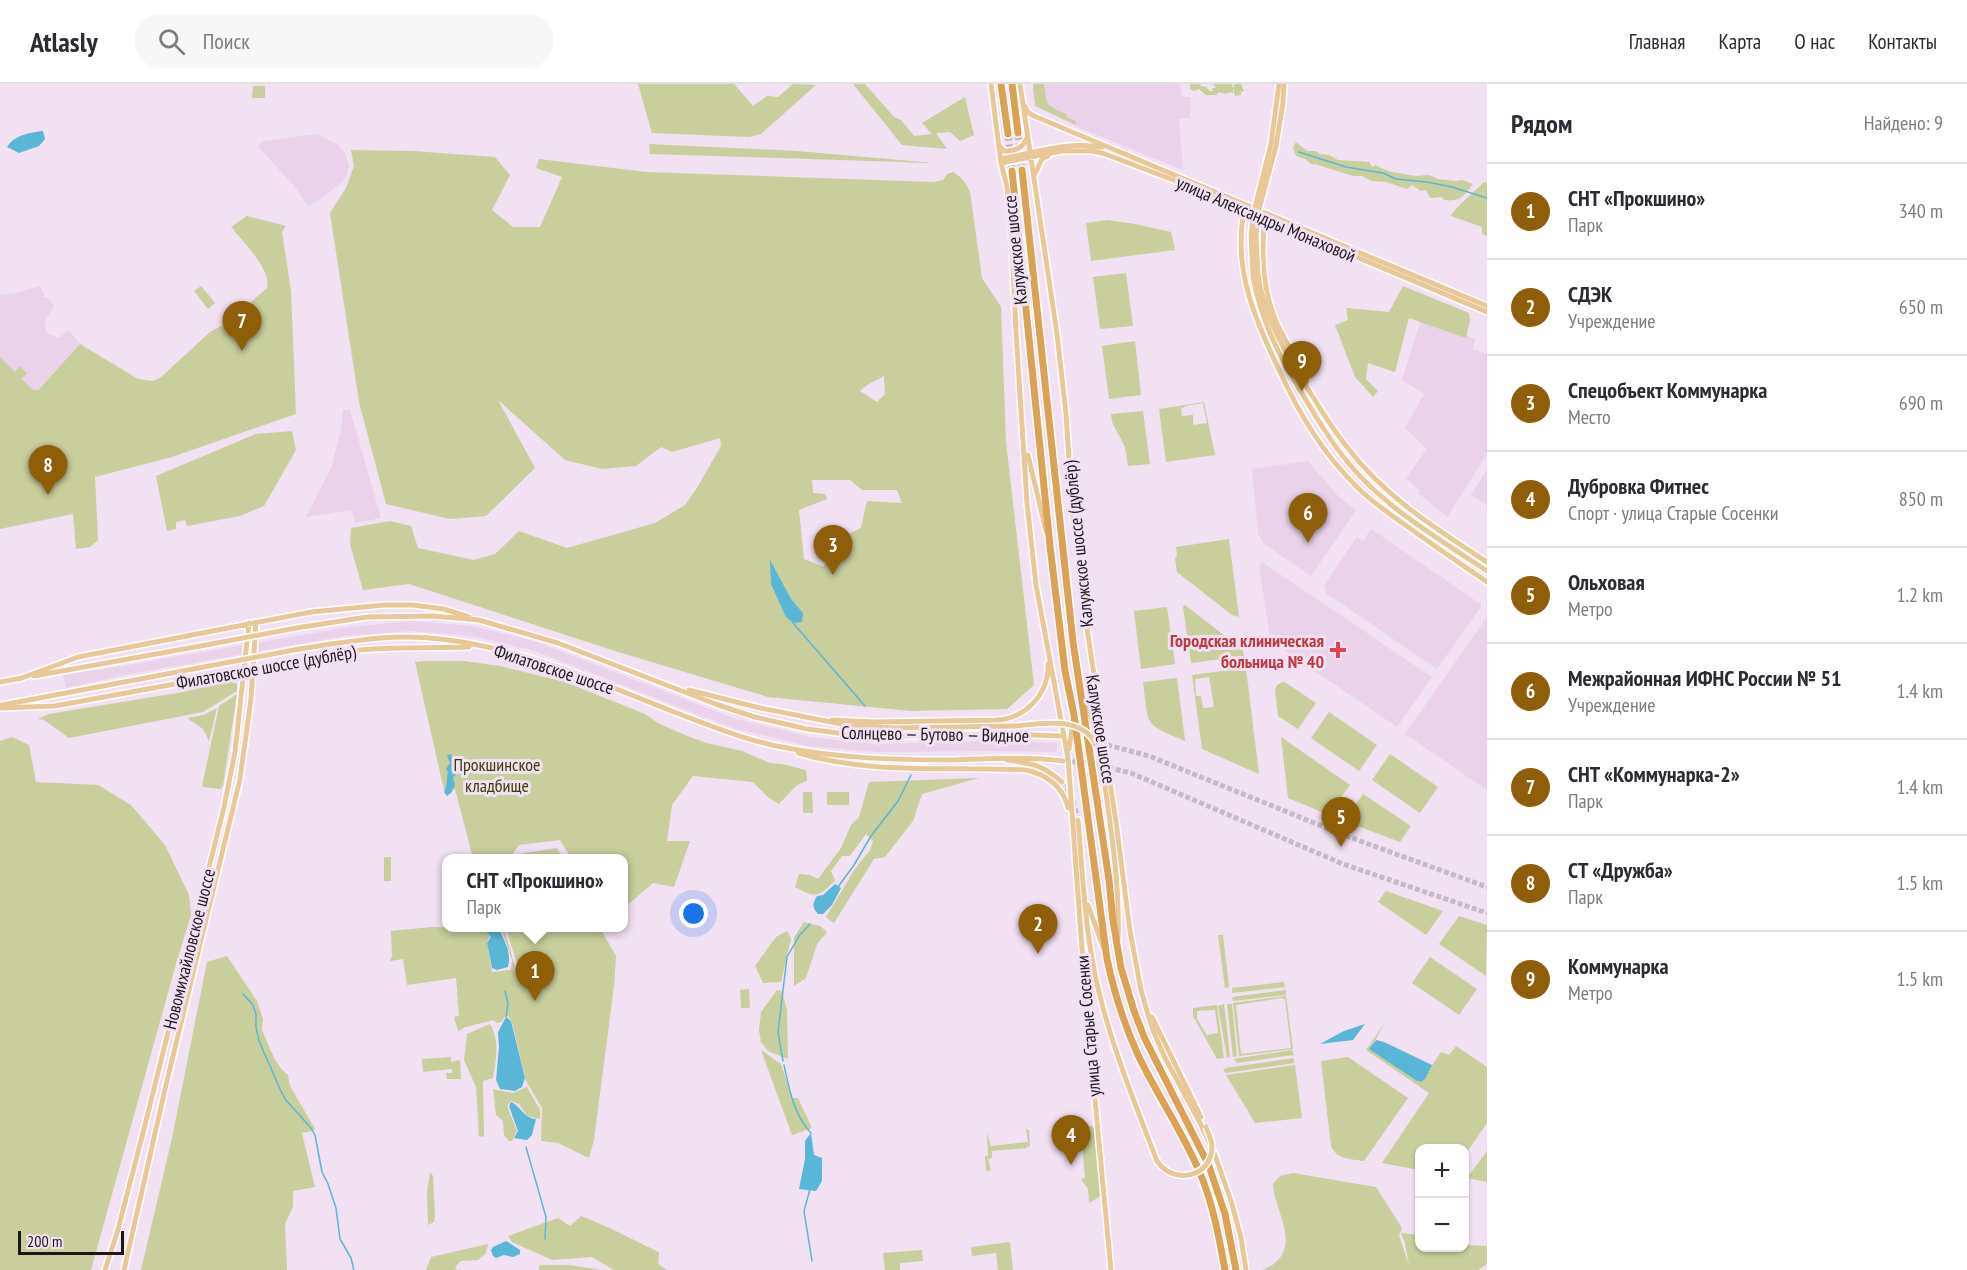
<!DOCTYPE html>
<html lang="ru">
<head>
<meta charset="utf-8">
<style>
  :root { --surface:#fff; --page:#f7f7f7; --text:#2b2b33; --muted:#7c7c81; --line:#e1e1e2; --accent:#8f5e09 }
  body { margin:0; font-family:"PT Sans Narrow",sans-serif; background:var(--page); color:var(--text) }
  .controls { position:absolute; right:18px; bottom:18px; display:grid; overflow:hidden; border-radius:12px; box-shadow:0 2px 4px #0004 }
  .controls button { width:54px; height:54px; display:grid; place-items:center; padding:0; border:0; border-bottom:2px solid var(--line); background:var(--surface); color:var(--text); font:30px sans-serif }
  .scale { position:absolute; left:18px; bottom:15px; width:106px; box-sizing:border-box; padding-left:6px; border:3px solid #1d171d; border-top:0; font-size:16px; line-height:21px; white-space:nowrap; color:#1d171d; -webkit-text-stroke:4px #f2e0f3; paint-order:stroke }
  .you { position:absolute; left:694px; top:830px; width:21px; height:21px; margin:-15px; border:4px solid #fff; border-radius:50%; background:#1a73e8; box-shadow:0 0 0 9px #1a73e833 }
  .badge { display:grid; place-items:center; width:39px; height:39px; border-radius:50%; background:var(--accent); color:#fff; font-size:20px; font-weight:700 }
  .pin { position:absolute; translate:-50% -50px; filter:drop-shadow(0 2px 3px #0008) }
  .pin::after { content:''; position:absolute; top:32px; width:21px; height:18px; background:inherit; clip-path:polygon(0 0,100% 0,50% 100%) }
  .popup { position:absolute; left:442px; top:770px; width:186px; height:78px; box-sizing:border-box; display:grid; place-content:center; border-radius:12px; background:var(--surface); filter:drop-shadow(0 2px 4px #0005); font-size:20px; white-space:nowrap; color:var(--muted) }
  .popup b { font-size:22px; color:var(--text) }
  .popup::after { content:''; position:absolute; left:50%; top:100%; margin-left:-12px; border:12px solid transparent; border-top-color:var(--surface) }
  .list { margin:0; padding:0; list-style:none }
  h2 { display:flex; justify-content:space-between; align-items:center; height:78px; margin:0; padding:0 24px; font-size:26px }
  h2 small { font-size:20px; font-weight:400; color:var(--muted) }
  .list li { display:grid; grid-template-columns:39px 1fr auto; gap:18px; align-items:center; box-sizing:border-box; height:96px; padding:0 24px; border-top:2px solid var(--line) }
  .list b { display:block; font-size:22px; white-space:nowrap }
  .list p { margin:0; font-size:20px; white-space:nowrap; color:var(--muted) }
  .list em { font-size:20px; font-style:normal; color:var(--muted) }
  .icon { flex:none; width:33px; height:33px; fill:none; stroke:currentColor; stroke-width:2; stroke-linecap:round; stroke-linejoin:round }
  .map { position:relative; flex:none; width:1487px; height:1186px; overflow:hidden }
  header { display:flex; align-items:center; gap:36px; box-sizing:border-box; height:84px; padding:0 30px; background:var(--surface); border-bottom:2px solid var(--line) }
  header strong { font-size:28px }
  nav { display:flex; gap:33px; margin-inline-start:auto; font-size:21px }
  .search { width:420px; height:54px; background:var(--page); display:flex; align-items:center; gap:15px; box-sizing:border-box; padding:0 21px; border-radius:33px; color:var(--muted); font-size:22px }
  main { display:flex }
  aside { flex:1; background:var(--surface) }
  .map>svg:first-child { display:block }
</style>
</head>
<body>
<header>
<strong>Atlasly</strong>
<div class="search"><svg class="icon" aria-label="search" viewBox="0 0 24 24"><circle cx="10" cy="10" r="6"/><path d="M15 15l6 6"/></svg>Поиск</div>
<nav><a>Главная</a><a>Карта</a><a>О нас</a><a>Контакты</a></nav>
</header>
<main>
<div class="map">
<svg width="1487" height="1186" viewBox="0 0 1487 1186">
  <rect width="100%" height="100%" fill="#f2e0f3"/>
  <path fill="#e9d2ea" d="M1033 0H1180L1182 13H1191L1190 34 1179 35 1183 86 1080 44 1035 22Z
    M317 50 338 61 345 69 349 82 347 90 343 97 320 115 308 122 294 102 258 62 264 57Z
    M39 202 44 209V213H47L54 222 45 236 46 249 56 253H60L69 246 80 260 37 306H33L0 273V211L17 209Z
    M1422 232 1475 255 1473 265 1487 270V370L1447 433 1418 409 1420 407 1406 394 1427 365 1405 344 1424 310 1402 296Z
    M343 326H350L381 434 355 439 352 426 306 433 332 382 341 345Z
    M1308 377 1338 412 1356 426 1311 492 1264 460 1258 450 1252 385Z
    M1487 385V421L1471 411Z
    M1371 445 1482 521 1437 585 1326 509 1324 501 1357 453 1363 457Z
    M1262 478 1432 593 1397 643 1274 559 1270 553 1259 482Z
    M1487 533V706L1405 650Z
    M410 537 472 542 537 558 736 635 811 653 875 660 996 657 1057 659V668L996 667 875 668 808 662 733 644 535 567 472 552 411 547 344 552 119 592 66 604 63 591 117 583 342 544Z"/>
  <path fill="#c8ce9c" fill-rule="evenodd" d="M638 0H734L753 22 767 12 778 13 793 0 816 1 761 50 749 53 652 49Z
    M853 0H865L894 33 901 36 914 52 932 50 922 39 965 13 974 51 960 57 950 48 936 49 947 65 902 61Z
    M1033 0H1044C1047 22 1045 21 1066 30L1067 33 1075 37 1077 41 1035 22Z
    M1190 0H1201L1200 2 1206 3 1210 7H1213L1212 4H1216L1214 1 1210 0H1232L1233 4 1235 0H1241L1244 7 1241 8V11L1235 12 1233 5V10L1231 8 1225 10 1219 8 1216 11H1206L1199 5 1194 7 1190 5Z
    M253 2H265V14H252Z
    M1296 58 1307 67H1316L1320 70 1329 71 1338 76 1369 78 1372 83 1375 81 1388 87 1415 92 1429 91 1438 95 1455 97 1462 96 1473 100C1464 112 1460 118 1444 116L1442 113 1430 114 1426 106 1421 107 1412 101 1407 105 1386 98 1372 97 1362 92H1353L1315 80 1313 81 1305 75 1296 72 1293 64Z
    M649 60 797 67 934 79 650 70Z
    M351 66 413 67 495 73 510 91 492 126 513 143H540L562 93 536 84 539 75 646 88 933 98 943 96 947 90 953 88C962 93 965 98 970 108L982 194 1001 223 1006 358 1034 601 1007 625 911 627 768 613 615 567 409 500 363 506 350 460 351 444 390 437 411 442 418 464 474 476 495 470 519 447 567 464 655 439 685 421 698 402 721 362 720 354 672 368 661 363 636 382 602 385 565 376 498 316 535 384 486 432 450 435 386 420 359 318 330 129 346 104 354 82ZM884 292 885 310 877 318 860 307 867 301ZM812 396H850L862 406H897L902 419 867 417 861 444 829 459 824 483 804 475 799 426 827 415 825 410 813 409Z
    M1484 98 1487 99V152L1482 150V143L1451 132C1454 124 1477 106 1484 98Z
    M247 132 286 142 282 148 291 207 296 330 172 373 95 393 98 456 90 463 76 465 73 430 0 445V273L15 288 20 282 27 289 22 295 33 306H38L80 260 138 295 152 297 160 294 210 248 228 238 267 204C272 185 242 157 231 143Z
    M1107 136 1135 140 1171 148 1175 166 1091 177 1086 139Z
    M1126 189 1133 242 1100 245 1093 193Z
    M201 202 215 219 208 225 194 207Z
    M1403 202 1469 229 1470 236 1466 254 1409 234 1395 288 1368 279 1366 295 1378 307 1373 313 1355 293 1335 241 1348 236 1346 224 1389 228Z
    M1135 257 1141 311 1109 315 1102 262Z
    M1204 318 1215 371 1166 378 1159 325ZM1203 319 1207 339 1193 341V331L1182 332 1181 325 1186 322Z
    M1143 327 1150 380 1128 382 1125 363 1112 338 1111 330Z
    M292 347 296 366 264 422 240 432 187 442 185 436 176 438V445L167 447 156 392 256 350Z
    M1229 455 1239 533 1232 531 1177 488 1175 475 1177 472 1176 463Z
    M1185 521 1243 566 1244 572 1191 579 1183 523Z
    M1167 523 1175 580 1141 585 1134 527Z
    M427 577H464L500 582 565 598 645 630 658 639 687 652 707 659 742 667 770 679 782 680 806 686 807 697 797 701 779 720 769 714 753 698 693 692 672 721 667 757H690L674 803 653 799 624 824V774H571L560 756 519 761 510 774H473L455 705 444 706 415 578Z
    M1246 584 1259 690 1202 665 1192 591ZM1209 593 1214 623 1203 624 1201 612H1196L1195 595Z
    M1177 594 1185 656V657C1142 639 1149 642 1143 598Z
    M229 597 237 600V607L203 628 69 654 44 636 38 635 49 630 183 608Z
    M1283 598 1286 599 1316 619 1298 645 1278 632 1275 606 1277 601Z
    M237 610 223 702 220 705 203 703 202 702 219 622Z
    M217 624 209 657 203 645 187 634 204 631Z
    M1329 628 1377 661 1359 687 1311 654Z
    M12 653 29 661 36 698 98 701 131 721 165 761 189 811 191 831 176 880 91 1186H0V657Z
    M1281 653 1350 701 1329 731 1288 714Z
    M1390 670 1438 703 1420 729 1372 696Z
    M979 694 922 710 913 737 885 773 874 775 834 839 826 833 855 785 870 766 873 757 866 750 850 772H842L831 787 835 796C819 814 815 814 795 803L799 790 810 791 818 795 841 764 851 741 859 733 869 698Z
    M803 708H812L813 729H803Z
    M827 708H849V721H827Z
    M1363 710 1411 742 1400 758 1344 737Z
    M557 764 563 774H514L524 769Z
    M384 773H391V797H384Z
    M1386 807 1443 827 1426 851 1378 818Z
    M1459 832 1487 841 1486 892 1439 860Z
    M804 838 820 842 827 848 817 860 806 894 794 902V853Z
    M431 843 486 844V848L490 853 487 858 492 888 511 886 512 876 501 844H504L515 883 511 886 518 883 506 844H600L616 872 614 902 594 1056 589 1074 558 1059 541 1057 542 1024 526 997 512 938 508 932 504 933 502 938 497 939 493 936 466 943 458 947 454 933 459 932 456 894 407 901 403 875 390 877 392 872 391 847Z
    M787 847 791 855 781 898 763 899 755 882 776 853Z
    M1218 851H1223L1229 903 1225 904Z
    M227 872 257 917 263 935 262 946 274 974 282 986 288 991 290 1002 315 1045 313 1047 302 1049 315 1103 293 1107V1123L285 1140 287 1186H141L172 1054 207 878Z
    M1430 873 1477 905 1459 931 1412 899Z
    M1284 898 1285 903 1232 909V904Z
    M749 905 750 924H741L740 906Z
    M777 906 782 907 787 926 788 975 768 967 761 958 759 946 761 928Z
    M1286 906V911L1233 917 1232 913Z
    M1286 912 1293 965 1239 972 1233 919ZM1281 914 1285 915 1291 964 1241 970 1236 921Z
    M1224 920 1230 973 1227 974 1218 922Z
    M1227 920H1232L1237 972 1233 973Z
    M1217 921 1224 974 1217 975 1193 932V924ZM1215 926 1218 949 1207 951 1197 935V927Z
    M1386 937 1370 965 1419 998H1421L1441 968 1449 971 1456 962 1487 983V1039L1465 1071 1464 1064H1420L1419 1086 1382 1079 1429 1009 1366 966Z
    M490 940C500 957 496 975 493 994L483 997 484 1053 479 1052 476 1003 464 976 467 950Z
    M761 966 781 980 792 1014H798L812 1044 792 1051Z
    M1292 966 1294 971 1237 979 1234 975Z
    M451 973V978L460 976 461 995H447L446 989H452V985L423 988 422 975Z
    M1348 973 1408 1014 1364 1077C1351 1075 1337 1076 1331 1062L1321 977Z
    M1294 974V979L1226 989 1223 986 1226 984Z
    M1295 981 1302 1034 1255 1039 1226 991Z
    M527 1003 540 1026V1035L527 1032 519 1020 511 1017 507 1022 517 1047 512 1057H509L504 1051 503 1037 496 1031 493 1005 513 1009Z
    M1092 1042 1095 1045 1102 1108 1099 1113 1089 1119 1088 1105 1081 1095 1085 1094 1081 1048H1078V1043Z
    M1026 1045 1029 1046 1030 1063 1027 1062V1064L992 1067V1074L988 1075 991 1086 986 1087 985 1072H988L987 1049 991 1062 1028 1058Z
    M1487 1067V1098L1467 1094Z
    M430 1088 433 1092 435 1132 434 1138 428 1141 427 1108Z
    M1293 1089 1376 1103 1402 1144 1399 1151 1409 1181 1405 1159 1401 1149 1419 1151 1420 1164H1464L1465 1161 1487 1162V1180L1478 1186H1263C1267 1183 1272 1182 1275 1179 1300 1158 1274 1126 1273 1100L1280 1092Z
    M581 1132C608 1142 633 1156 659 1168L658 1180 667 1186H614L592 1173 552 1176 512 1158 508 1152 558 1134 570 1142Z
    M1010 1158 1013 1186H998L996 1169 972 1172 971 1163Z
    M488 1160 486 1169 478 1176 461 1177 455 1183 457 1186H426L431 1173Z
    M922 1166 923 1177 900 1179V1186H885L883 1169Z
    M542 1181H568L602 1186H539V1182Z"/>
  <path fill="#59b6d7" d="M43 47 45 55 39 62 19 69 7 63C16 50 29 49 43 47Z
    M770 476 791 515 803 529 802 538 793 539 786 533 771 500Z
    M451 670 454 680 453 687 456 690 453 694 455 701 451 709 447 712 444 708C448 700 446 696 448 688L446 685 450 679 447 671Z
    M835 800 841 804 832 821 823 830H818C812 823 812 820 817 812L823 811Z
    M487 844H499C504 857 512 868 508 883L497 886 492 884 487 859 491 853 486 848Z
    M506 933 511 937 525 994 522 1003 515 1007 500 1005 496 996 499 963 498 948Z
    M1365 940 1353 956 1320 960 1344 947Z
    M1376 956 1384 958 1432 981 1425 995 1421 998 1417 997 1369 965Z
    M511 1018C522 1023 523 1034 536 1035L532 1051 527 1056 514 1054 518 1047 509 1022Z
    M811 1049 814 1071 822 1074V1097L816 1107 799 1105 805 1075V1057Z
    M506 1157 520 1166V1170L513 1173 504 1171 496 1174 493 1172 491 1166 493 1163Z"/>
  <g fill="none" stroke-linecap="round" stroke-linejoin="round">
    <path stroke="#59b6d7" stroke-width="1.5" d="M1299 68 1346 83 1383 89 1396 95 1427 98 1452 103 1487 114
      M793 539 865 622
      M838 803 854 781 871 752 898 717 911 691
      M505 907 508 920 506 933
      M243 910 253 921 256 930V943L259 957 280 1005 285 1015 311 1044 315 1051 322 1088 328 1100 336 1124 340 1155 351 1174 354 1186
      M783 977 778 948 787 873 799 852 810 840
      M784 981C789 1005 794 1031 811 1049
      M526 1063 546 1133 545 1155
      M810 1105 804 1127 812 1177"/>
    <path stroke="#c7b8c8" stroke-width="5" stroke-dasharray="5 2.5" stroke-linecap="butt" d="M1100 659 1149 672 1349 753 1487 803
      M1064 677 1093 680 1131 689 1343 780 1487 829
      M1062 698 1072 713 1078 736"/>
    <path stroke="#c7b8c8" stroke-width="7" stroke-dasharray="7 3.5" stroke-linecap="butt" d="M1018 49 1022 86
      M1008 50 1012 87"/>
    <g stroke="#fff" stroke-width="8">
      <path id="major" d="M991 0 1001 79 1007 103 1011 142 1016 248 1027 419 1036 501 1068 674 1086 920 1111 1186
        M1020 0 1057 250 1066 330 1073 435 1081 481 1087 544 1116 738 1130 847 1141 906 1152 944 1164 972 1200 1039 1215 1071 1232 1120 1241 1154 1246 1186
        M1024 21 1029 29 1034 32 1487 222
        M999 61 1004 67C1014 67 1023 65 1026 55
        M1000 75C1035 69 1066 57 1102 63
        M1001 79 1062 67H1093L1105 70 1176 97 1487 228
        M1035 90 1042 75 1048 72
        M1244 127C1233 184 1254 233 1278 284 1299 329 1322 369 1358 404 1373 419 1391 431 1408 443 1434 462 1461 480 1487 498
        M1265 133C1261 167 1262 202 1275 235 1284 256 1298 276 1307 298
        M1258 191C1264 230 1281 262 1302 295 1316 318 1330 342 1347 363 1384 412 1436 445 1487 478
        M1253 192C1260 232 1276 266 1297 301 1313 328 1329 356 1350 381 1387 425 1439 455 1487 487
        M1028 371 1046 447
        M296 544 367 533 433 532 479 536 558 559 718 621 755 633 807 645 862 652H912L1008 650 1060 652
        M299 565C346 558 393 549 440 555 522 564 598 598 674 628 709 641 744 656 782 663 837 674 893 676 949 676 987 675 1025 672 1063 677
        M34 592 206 561
        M19 595 78 573 311 528 384 521H413L444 525 469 533
        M0 598 22 594
        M689 606 756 623 851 642 896 644 1015 642
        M1084 616 1101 660
        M2 621 209 582
        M0 624 55 622 360 566C396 563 432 564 469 563
        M832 636 874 638 997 636C1026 634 1049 610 1048 580
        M1069 665 1073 638
        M798 669C872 691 950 682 1026 686 1047 691 1063 702 1068 724
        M1007 676C1033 680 1041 680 1062 698
        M1105 702C1112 753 1120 804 1118 856
        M1078 736C1083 793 1085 852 1099 908 1113 966 1136 1022 1157 1077
        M1088 821 1103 863
        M1152 933 1201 1033
        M105 1186 117 1149 144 1045 224 723 235 668 249 539
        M124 1186 166 1001 240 695 251 615 256 538"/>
    </g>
    <g stroke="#fff" stroke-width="10">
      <path id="highway" d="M1001 0 1008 50
        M1012 0 1018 49
        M1022 86 1073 558 1109 796 1113 837 1121 884 1134 927 1145 955 1209 1082 1225 1130 1236 1186
        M1012 87 1050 462 1065 587 1074 631 1107 875C1114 908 1124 940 1138 971 1157 1011 1183 1048 1200 1089 1213 1120 1219 1153 1225 1186"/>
    </g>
    <use href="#major" stroke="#e8c799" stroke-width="5"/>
    <use href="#highway" stroke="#d9a255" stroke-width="7"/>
    <g stroke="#fff" stroke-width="8" stroke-linecap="butt">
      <path id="major-bridge" d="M1258 191 1256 152 1258 129 1276 62 1283 19 1284 0
        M1253 192 1251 151 1254 127 1271 60 1279 0
        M206 561 296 544
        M209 582 299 565
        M1015 642C1044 640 1085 630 1098 665 1102 677 1103 690 1105 702
        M1157 1077C1174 1102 1213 1093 1212 1061 1211 1054 1208 1049 1206 1043"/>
    </g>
    <use href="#major-bridge" stroke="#e8c799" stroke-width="5"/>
  </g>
  <path fill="#e0444e" stroke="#f2e0f3" stroke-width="2" d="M1335 557h6v6h6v6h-6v6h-6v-6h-6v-6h6z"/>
  <g text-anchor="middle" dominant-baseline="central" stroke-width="6" stroke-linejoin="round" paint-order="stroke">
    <g font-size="18" fill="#1d171d" stroke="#f2e0f3">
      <text transform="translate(1266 135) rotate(23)">улица Александры Монаховой</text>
      <text transform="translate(1015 166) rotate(-96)">Калужское шоссе</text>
      <text transform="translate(1078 460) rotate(-96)">Калужское шоссе (дублёр)</text>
      <text transform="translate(266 583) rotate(-10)">Филатовское шоссе (дублёр)</text>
      <text transform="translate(554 585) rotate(18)">Филатовское шоссе</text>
      <text transform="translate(1101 645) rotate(81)">Калужское шоссе</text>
      <text transform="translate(935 650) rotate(1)">Солнцево — Бутово — Видное</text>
      <text transform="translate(189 865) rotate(-76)">Новомихайловское шоссе</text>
      <text transform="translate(1088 942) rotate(-95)">улица Старые Сосенки</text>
    </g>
    <g font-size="18" font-weight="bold" fill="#be3a42" stroke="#f2e0f3" text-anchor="end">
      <text x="1324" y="556">Городская клиническая<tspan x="1324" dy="21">больница № 40</tspan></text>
    </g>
    <g font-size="18" fill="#3a3e00" stroke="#f2e0f3">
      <text x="497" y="680">Прокшинское<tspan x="497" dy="21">кладбище</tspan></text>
    </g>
  </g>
</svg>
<div class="controls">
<button>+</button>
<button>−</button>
</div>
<div class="scale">200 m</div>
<div class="you"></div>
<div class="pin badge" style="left:535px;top:917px">1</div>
<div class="popup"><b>СНТ «Прокшино»</b>Парк</div>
<div class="pin badge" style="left:1038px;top:870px">2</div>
<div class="pin badge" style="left:833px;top:491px">3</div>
<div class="pin badge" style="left:1071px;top:1081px">4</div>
<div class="pin badge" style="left:1341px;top:763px">5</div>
<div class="pin badge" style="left:1308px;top:459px">6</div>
<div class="pin badge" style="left:242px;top:267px">7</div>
<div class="pin badge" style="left:48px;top:411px">8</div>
<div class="pin badge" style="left:1302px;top:307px">9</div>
</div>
<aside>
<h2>Рядом<small>Найдено: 9</small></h2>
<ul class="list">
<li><span class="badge">1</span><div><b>СНТ «Прокшино»</b><p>Парк</p></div><em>340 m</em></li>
<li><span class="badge">2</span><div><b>СДЭК</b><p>Учреждение</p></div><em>650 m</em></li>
<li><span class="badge">3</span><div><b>Спецобъект Коммунарка</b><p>Место</p></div><em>690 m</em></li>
<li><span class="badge">4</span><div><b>Дубровка Фитнес</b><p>Спорт · улица Старые Сосенки</p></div><em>850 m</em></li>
<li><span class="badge">5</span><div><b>Ольховая</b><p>Метро</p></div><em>1.2 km</em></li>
<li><span class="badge">6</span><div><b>Межрайонная ИФНС России № 51</b><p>Учреждение</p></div><em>1.4 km</em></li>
<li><span class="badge">7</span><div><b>СНТ «Коммунарка-2»</b><p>Парк</p></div><em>1.4 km</em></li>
<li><span class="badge">8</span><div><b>СТ «Дружба»</b><p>Парк</p></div><em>1.5 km</em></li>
<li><span class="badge">9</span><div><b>Коммунарка</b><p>Метро</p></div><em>1.5 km</em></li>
</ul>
</aside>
</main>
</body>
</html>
